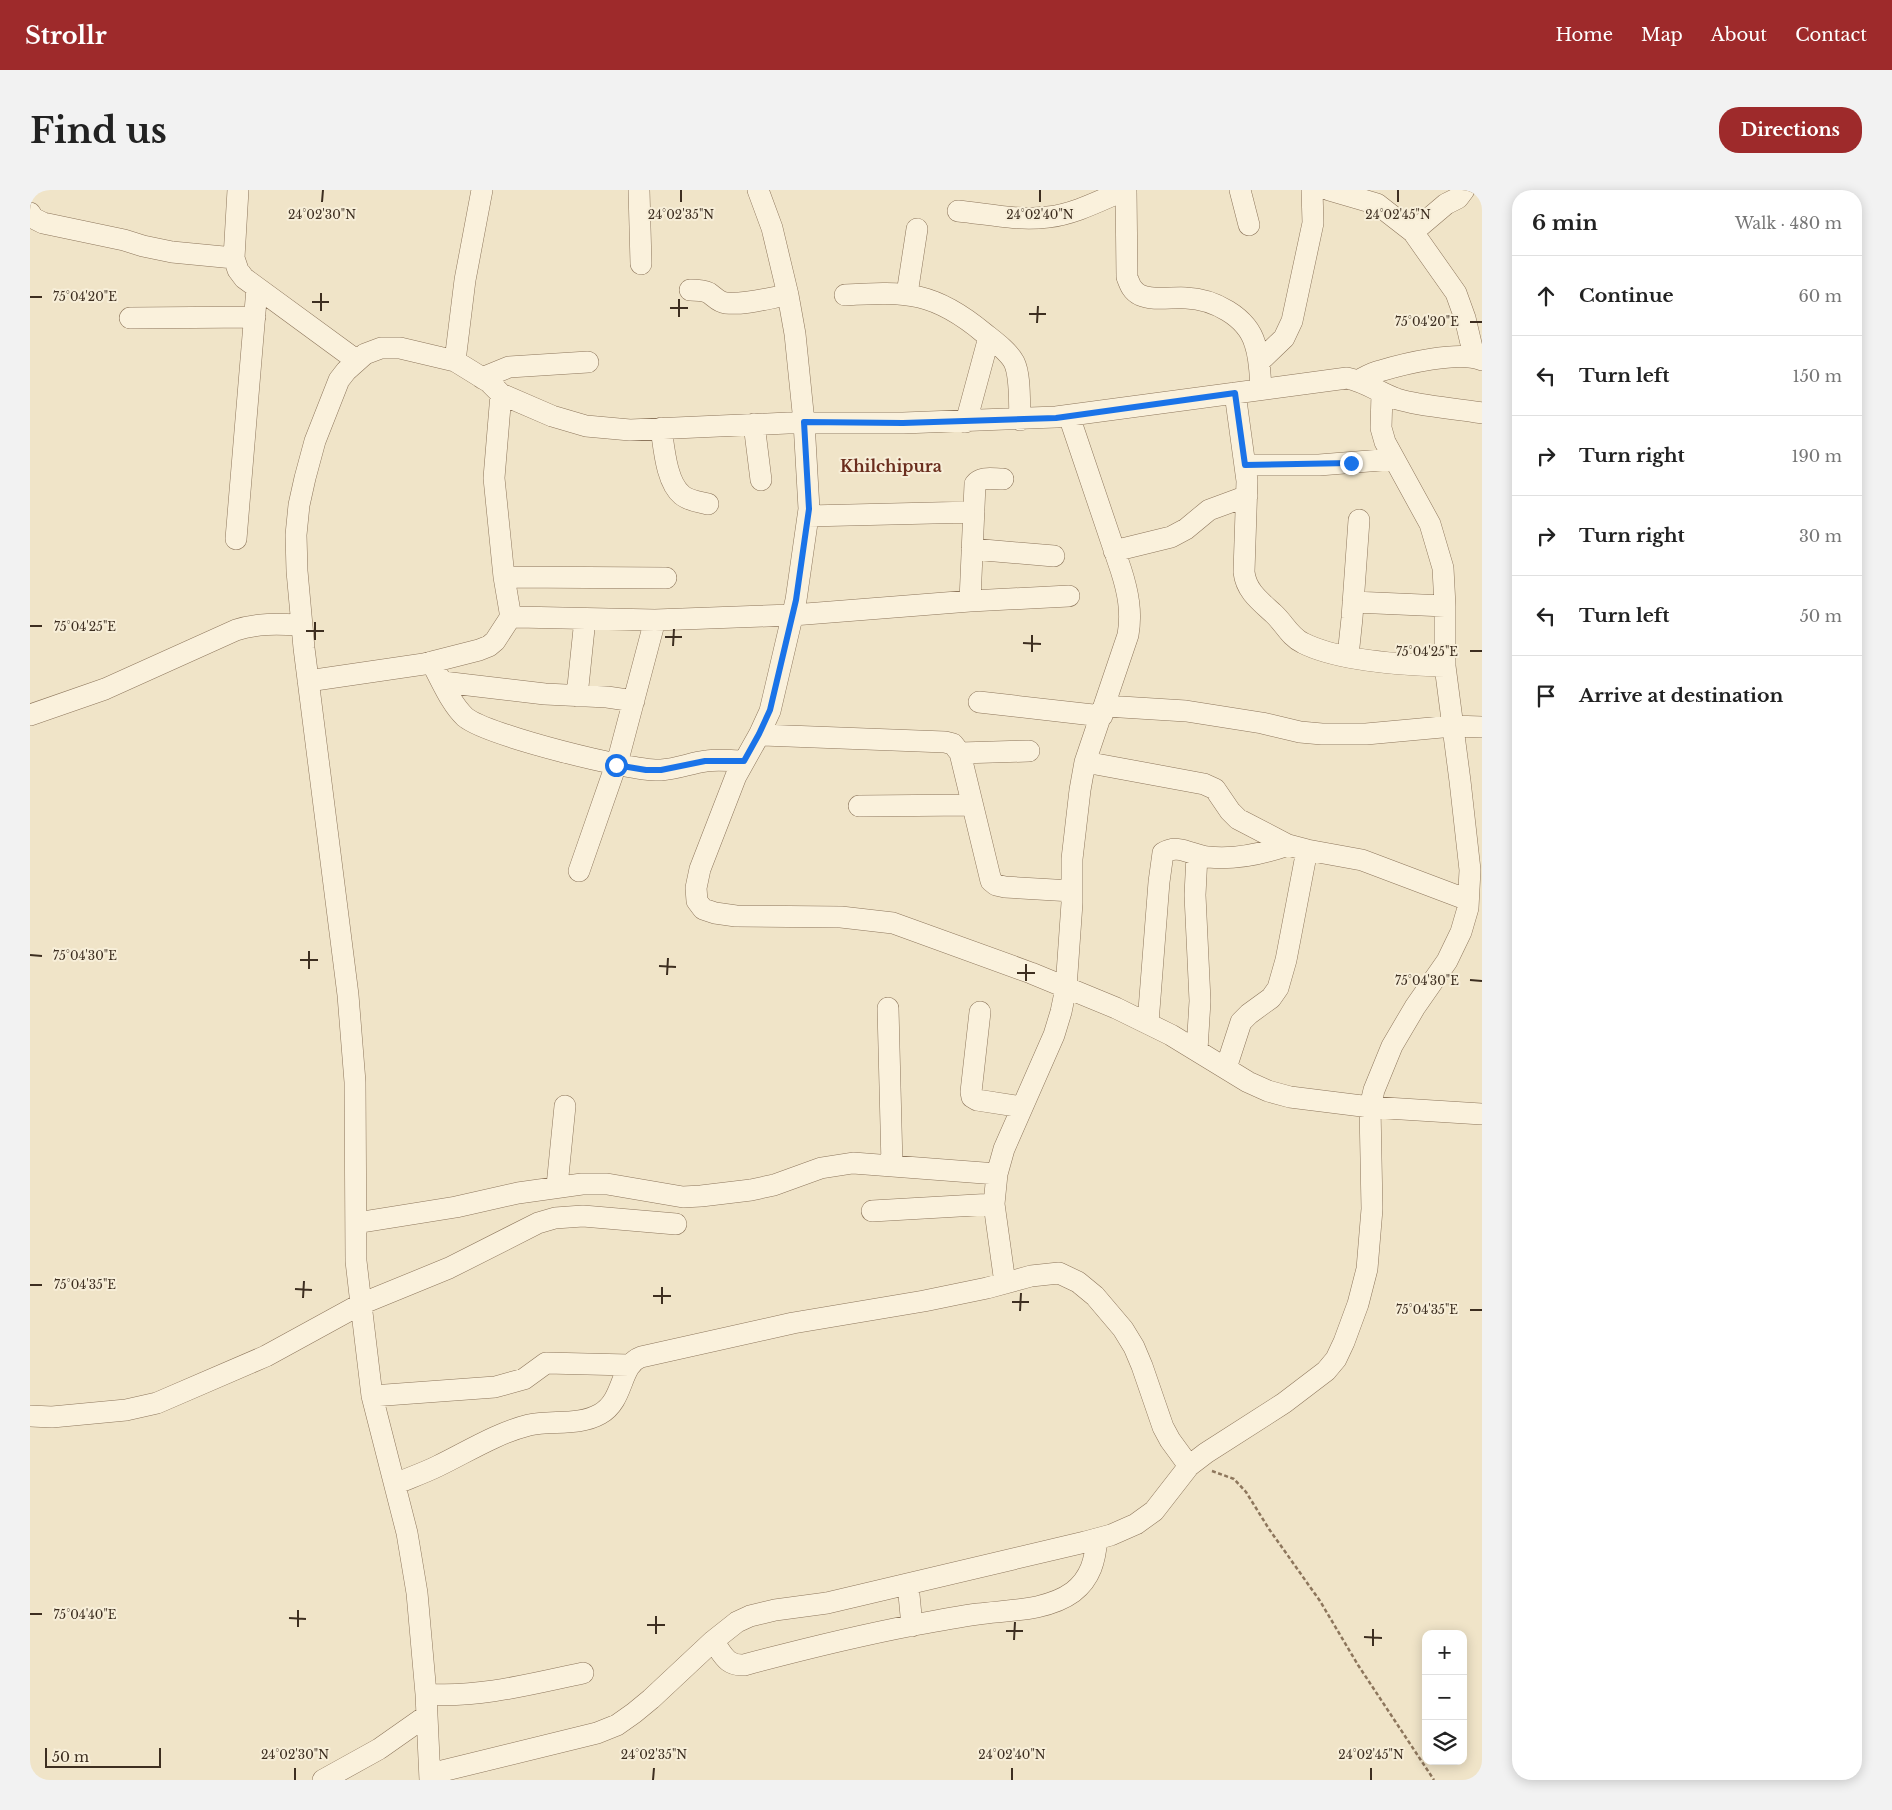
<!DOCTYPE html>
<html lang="en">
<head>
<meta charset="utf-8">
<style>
  :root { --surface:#fff; --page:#f2f2f2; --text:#222; --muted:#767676; --line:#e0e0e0; --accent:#9e2a2b }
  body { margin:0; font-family:"Libre Baskerville",serif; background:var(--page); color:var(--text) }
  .controls { position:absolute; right:15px; bottom:15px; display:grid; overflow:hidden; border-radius:10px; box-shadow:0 2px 12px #0003 }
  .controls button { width:45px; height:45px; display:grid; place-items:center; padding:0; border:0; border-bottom:1px solid var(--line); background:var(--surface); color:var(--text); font:25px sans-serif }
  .scale { position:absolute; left:15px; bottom:12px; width:116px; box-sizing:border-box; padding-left:5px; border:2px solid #3d2e20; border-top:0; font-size:14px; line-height:18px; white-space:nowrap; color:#3d2e20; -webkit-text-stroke:4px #f7eed8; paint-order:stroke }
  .stop { position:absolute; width:15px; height:15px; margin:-11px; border:4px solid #1a73e8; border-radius:50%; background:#fff }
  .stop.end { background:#1a73e8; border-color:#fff; box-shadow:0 1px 5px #0008 }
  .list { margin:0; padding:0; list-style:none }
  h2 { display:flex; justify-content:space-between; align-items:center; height:65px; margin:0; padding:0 20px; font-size:21px }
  h2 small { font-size:16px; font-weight:400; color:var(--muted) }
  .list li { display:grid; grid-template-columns:32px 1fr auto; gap:15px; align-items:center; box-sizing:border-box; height:80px; padding:0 20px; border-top:1px solid var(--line) }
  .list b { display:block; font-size:19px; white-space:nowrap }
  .list em { font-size:16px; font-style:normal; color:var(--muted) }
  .icon { flex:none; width:28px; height:28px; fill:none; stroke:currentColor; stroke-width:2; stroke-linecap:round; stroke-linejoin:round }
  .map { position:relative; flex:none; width:1452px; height:1590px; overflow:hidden; border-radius:20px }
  header { display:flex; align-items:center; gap:30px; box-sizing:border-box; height:70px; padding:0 25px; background:var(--accent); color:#fff }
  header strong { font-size:24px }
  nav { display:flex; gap:28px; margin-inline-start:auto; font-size:18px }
  .intro { display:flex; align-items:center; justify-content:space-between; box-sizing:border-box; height:120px; padding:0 30px }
  h1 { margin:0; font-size:35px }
  .button { padding:12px 22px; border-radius:20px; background:var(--accent); color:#fff; font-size:18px; font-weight:700 }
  main { display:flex; gap:30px; padding:0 30px }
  aside { flex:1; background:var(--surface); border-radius:20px; box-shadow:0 2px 12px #0003 }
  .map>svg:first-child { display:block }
</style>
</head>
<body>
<header>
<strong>Strollr</strong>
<nav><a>Home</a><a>Map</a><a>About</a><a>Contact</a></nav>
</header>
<div class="intro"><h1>Find us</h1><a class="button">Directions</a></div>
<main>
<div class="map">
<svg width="1452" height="1590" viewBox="0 0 1452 1590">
  <rect width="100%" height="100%" fill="#f0e4c8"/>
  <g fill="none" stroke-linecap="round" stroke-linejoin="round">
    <g stroke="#8d765c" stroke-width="22">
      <path id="minor" d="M208 0 204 68 208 80 214 88 326 170
        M609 0 611 74
        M728 0 742 38 758 105 765 144 774 232 779 319 766 410 740 521 729 545 706 586 670 679 666 698 667 711 673 719 685 723 706 726 811 727 863 733 1001 783 1086 818 1141 845 1218 892 1238 901 1260 907 1340 917 1452 924
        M1096 0 1097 87C1100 95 1102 101 1110 105 1123 111 1142 107 1156 108 1183 109 1217 126 1225 154 1230 168 1230 184 1231 199
        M1210 0 1219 35
        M1299 0 1347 14 1383 42 1426 103 1435 128 1444 166
        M928 21C958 24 988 31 1018 27 1045 24 1071 10 1095 0
        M0 23 3 28 13 33 94 50 113 56 142 62 204 68
        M1383 42 1416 14 1428 8 1434 0
        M660 100C666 100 673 100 679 103 685 107 688 112 696 113 715 115 739 108 758 105
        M877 104 887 39
        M815 105C877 101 905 102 954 143 964 151 978 161 984 172 991 186 989 214 990 230
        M100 128 225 127
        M425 171 435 90 452 0
        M1229 172 1254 148 1262 131 1283 33 1282 0
        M452 188 479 177 558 172
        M1329 190C1335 187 1342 183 1350 181 1373 174 1430 160 1452 170
        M1205 203 1217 291 1214 382C1216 401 1230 411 1244 424 1254 433 1260 447 1273 453 1309 471 1375 475 1415 476
        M471 204 464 288 474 387 481 428
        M936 232 959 147
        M724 234 731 290
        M631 238C634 257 636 292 652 305 659 311 670 312 678 314
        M1215 275H1289L1364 269
        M778 326 944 322
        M206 349 227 98
        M942 359 1024 366
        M1084 361 1141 347 1156 339 1179 320 1217 306
        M474 387 636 388
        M940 411 945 294C951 286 963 289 973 289
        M1323 412 1415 416
        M1318 466 1322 428 1329 330
        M401 472C411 489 420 513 435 527 456 545 603 582 631 580 647 579 661 573 676 571 688 569 701 571 714 571
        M278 491 394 474 449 460 459 456 465 451 478 431 481 428 487 427 625 430 763 425 940 411 1039 406
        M413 492 515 504 577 507 604 511
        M547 506 555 429
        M949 512 1072 526
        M1075 516 1156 521 1232 533 1270 542 1292 544H1336L1423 536 1452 537
        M0 525 75 499 206 440C228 433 248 434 271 435
        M729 545 915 552 923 554 930 563 961 691 966 695 975 697 1042 701
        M930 563 999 561
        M1055 572 1174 594 1185 599 1200 621 1208 629 1258 655 1277 660 1332 670 1438 710
        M829 616 942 615
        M1167 665 1165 705 1170 811 1167 860
        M549 681 589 566 625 430
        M858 818 862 975
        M950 822 941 902 942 907 947 910 992 917
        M1118 833 1129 692 1133 663C1148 653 1163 666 1178 667 1205 670 1232 664 1258 655
        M1196 878 1211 832 1219 824 1241 808 1248 798 1256 770 1277 660
        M527 996 535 916
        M842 1021 964 1014
        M326 1033 426 1017 488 1003 552 994H577L653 1007 671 1006 721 1000 744 995 791 978 823 973 967 984
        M975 1093 964 1014 967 984 974 959 1024 845 1031 822 1036 798 1042 713V669L1050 600 1055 572 1098 445C1102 422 1098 402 1091 380L1039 226
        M342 1206 465 1197 494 1189 516 1173 599 1175
        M0 1226 22 1227 96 1220 127 1213 236 1166 331 1114 419 1078 508 1033 525 1028 553 1026 646 1034
        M365 1294C379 1288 394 1283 408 1276 437 1262 467 1243 499 1235 522 1230 549 1236 570 1224 595 1210 589 1175 611 1167L763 1133 894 1111 957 1098 1001 1086 1029 1083 1048 1092 1065 1106 1093 1139 1104 1157 1112 1176 1133 1237 1140 1250 1159 1276
        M878 1394 882 1436
        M683 1451C693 1464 696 1476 714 1475 770 1460 827 1446 884 1435 905 1431 926 1427 948 1424 978 1420 1017 1421 1043 1402 1061 1388 1065 1370 1067 1349
        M396 1504C449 1508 501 1494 553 1483
        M400 1584 567 1543 587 1535 604 1523 621 1509 683 1451 707 1432 720 1426 745 1420 797 1413 1055 1352 1081 1345 1106 1334 1124 1321 1159 1276 1176 1263 1254 1213 1296 1181 1306 1169 1314 1152 1328 1114 1337 1079 1342 1019 1340 917 1344 900 1362 856 1385 817 1417 771 1431 742 1438 718 1440 680 1430 591 1415 476V416L1413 378 1400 334 1355 252 1351 238 1352 203
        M293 1590 349 1559 396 1526
        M400 1590 396 1504 387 1403 377 1343 342 1206 331 1114 326 1071 325 892 318 805 274 458 267 381 266 345 269 315 275 288 285 251 309 190 316 181 335 164 351 158H370L425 171 459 192 471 204 522 226 556 236 600 240 758 233H873L1026 227 1317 188C1336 192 1350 203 1367 209 1394 217 1424 218 1452 223"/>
    </g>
    <path stroke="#8d765c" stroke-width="2.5" stroke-dasharray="4 2.5" stroke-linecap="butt" d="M1182 1281 1204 1289 1216 1302 1239 1339 1290 1411 1328 1475 1404 1590"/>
    <use href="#minor" stroke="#faf1dc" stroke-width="21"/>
  </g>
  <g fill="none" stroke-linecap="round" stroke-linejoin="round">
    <path stroke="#1a73e8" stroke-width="6" d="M586 575 616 580H631L675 571H714L729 544 740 520 766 410 779 319 774 232 873 233 1026 228 1205 203 1215 275 1321 273"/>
  </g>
  <path fill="none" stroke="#3d2e20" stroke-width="2" d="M292 12 293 0M651 12V0M1010 12V0M1368 12V0M0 107H12M282 112H299M640 118H658M291 121V103M999 124H1016M649 127V109M1440 132H1452M1007 133 1008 116M0 436H12M276 441H294M635 447H652M285 450V432M993 453 1011 454M643 456 644 439M1440 461H1452M1002 462V445M0 765 12 766M270 770H288M629 776 646 777M279 779V761M987 783H1005M637 785 638 768M1440 790 1452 791M996 791V774M0 1095H12M265 1099 282 1100M623 1106H641M273 1108 274 1091M982 1112H999M632 1114V1097M1440 1120H1452M990 1121 991 1103M0 1424H12M259 1428 276 1429M617 1435H635M268 1437V1420M976 1441H993M626 1444V1426M1334 1447 1352 1448M984 1450 985 1432M1343 1456V1439M265 1590V1578M623 1590 624 1578M982 1590V1578M1341 1590V1578"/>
  <g text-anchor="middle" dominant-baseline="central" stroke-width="4" stroke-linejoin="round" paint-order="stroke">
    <g font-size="16" font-weight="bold" fill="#6b2e1e" stroke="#f7eed8">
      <text x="861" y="276">Khilchipura</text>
    </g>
  </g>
  <g font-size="12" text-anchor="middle" fill="#3d2e20" stroke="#f7eed8" stroke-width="4" stroke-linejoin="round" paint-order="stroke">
    <text x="292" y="29">24°02'30"N</text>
    <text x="651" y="29">24°02'35"N</text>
    <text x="1010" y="29">24°02'40"N</text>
    <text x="1368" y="29">24°02'45"N</text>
    <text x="55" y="111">75°04'20"E</text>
    <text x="1397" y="136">75°04'20"E</text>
    <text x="55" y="441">75°04'25"E</text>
    <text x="1397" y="466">75°04'25"E</text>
    <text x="55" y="770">75°04'30"E</text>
    <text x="1397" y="795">75°04'30"E</text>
    <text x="55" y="1099">75°04'35"E</text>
    <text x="1397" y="1124">75°04'35"E</text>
    <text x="55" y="1429">75°04'40"E</text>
    <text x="265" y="1569">24°02'30"N</text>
    <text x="624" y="1569">24°02'35"N</text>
    <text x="982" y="1569">24°02'40"N</text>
    <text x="1341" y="1569">24°02'45"N</text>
  </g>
</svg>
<div class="controls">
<button>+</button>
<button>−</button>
<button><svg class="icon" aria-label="layers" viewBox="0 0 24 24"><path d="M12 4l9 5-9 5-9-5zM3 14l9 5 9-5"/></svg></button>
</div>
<div class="scale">50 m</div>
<div class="stop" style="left:586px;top:575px"></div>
<div class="stop end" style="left:1321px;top:273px"></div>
</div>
<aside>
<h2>6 min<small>Walk · 480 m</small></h2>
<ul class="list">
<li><svg class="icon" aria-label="ahead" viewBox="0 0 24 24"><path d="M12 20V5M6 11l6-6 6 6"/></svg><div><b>Continue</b></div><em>60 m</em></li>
<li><svg class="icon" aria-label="left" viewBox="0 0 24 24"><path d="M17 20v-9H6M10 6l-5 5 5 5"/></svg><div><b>Turn left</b></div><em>150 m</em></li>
<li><svg class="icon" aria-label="right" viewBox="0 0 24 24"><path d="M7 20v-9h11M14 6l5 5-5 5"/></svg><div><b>Turn right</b></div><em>190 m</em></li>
<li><svg class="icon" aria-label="right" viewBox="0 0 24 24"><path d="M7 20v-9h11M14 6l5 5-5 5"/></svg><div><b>Turn right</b></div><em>30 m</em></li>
<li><svg class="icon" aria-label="left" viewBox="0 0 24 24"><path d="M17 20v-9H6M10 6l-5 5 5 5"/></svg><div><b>Turn left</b></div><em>50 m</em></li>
<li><svg class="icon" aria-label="arrive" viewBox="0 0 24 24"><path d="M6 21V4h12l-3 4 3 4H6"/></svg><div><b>Arrive at destination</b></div></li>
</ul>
</aside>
</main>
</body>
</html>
